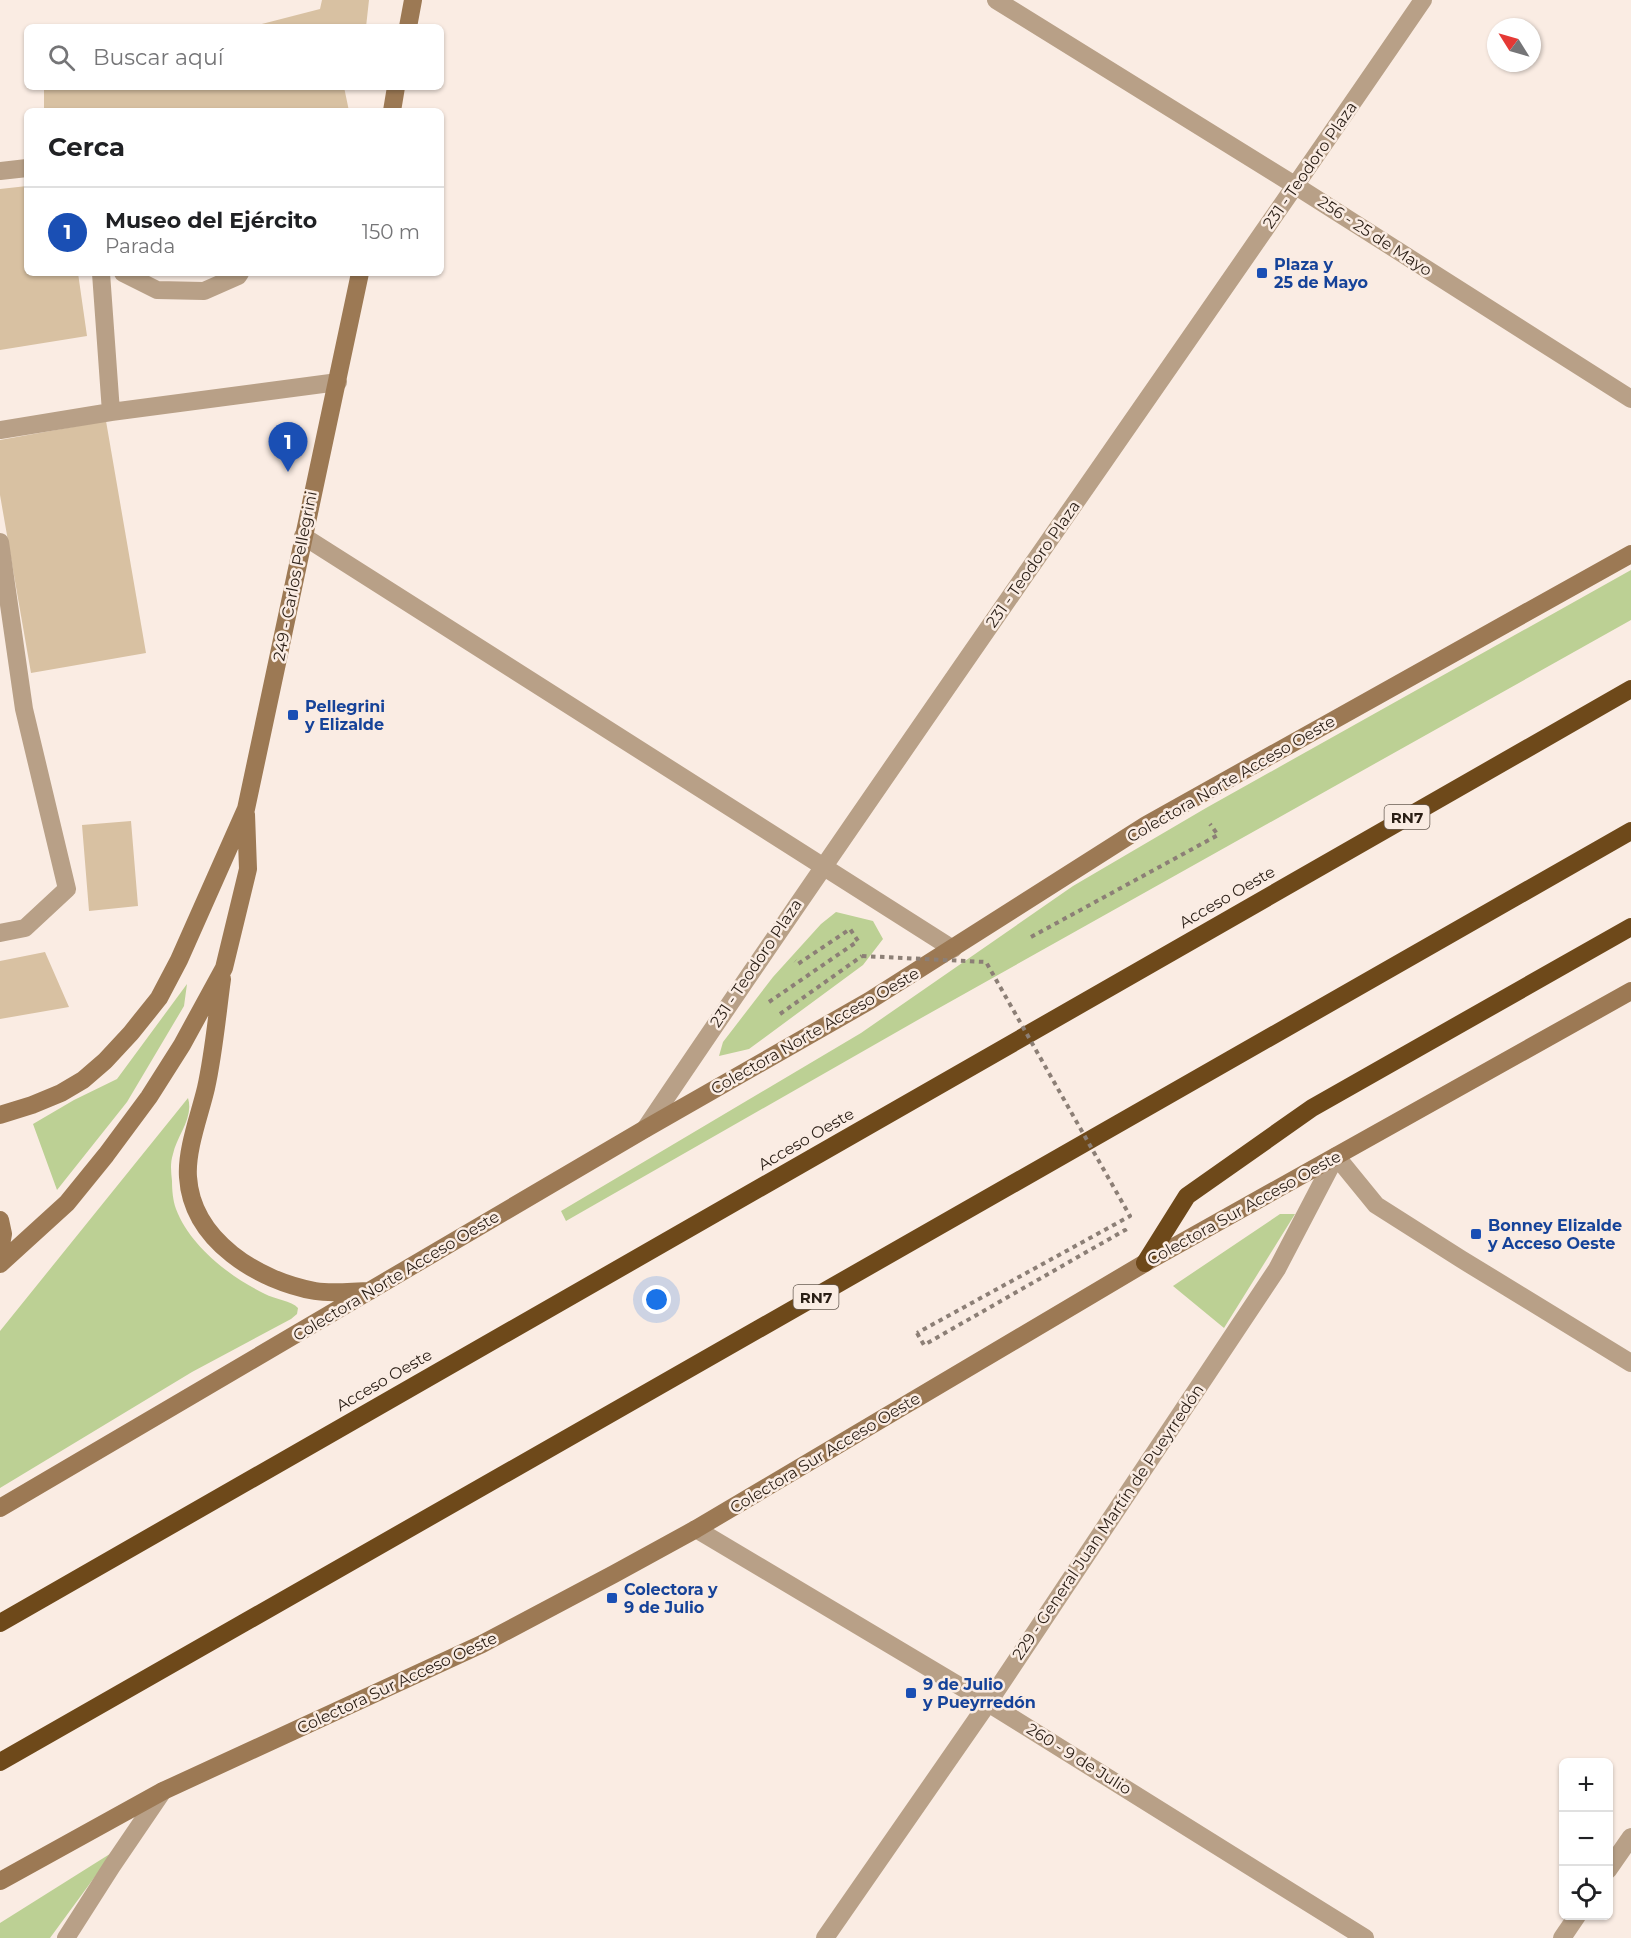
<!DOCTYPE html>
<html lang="es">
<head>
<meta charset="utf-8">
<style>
  :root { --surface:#fff; --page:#f2f2f2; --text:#202124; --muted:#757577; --line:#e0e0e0; --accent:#0f766e }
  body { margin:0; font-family:Montserrat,sans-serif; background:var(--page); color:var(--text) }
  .controls { position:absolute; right:18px; bottom:18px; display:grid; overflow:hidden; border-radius:9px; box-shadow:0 2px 4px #0004 }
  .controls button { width:54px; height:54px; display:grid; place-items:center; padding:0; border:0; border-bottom:2px solid var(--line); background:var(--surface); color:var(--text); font:30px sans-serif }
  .compass { position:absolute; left:1487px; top:18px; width:54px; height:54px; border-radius:50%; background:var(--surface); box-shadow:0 2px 4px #0004; rotate:307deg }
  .you { position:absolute; left:657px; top:1300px; width:21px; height:21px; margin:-15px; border:4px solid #fff; border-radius:50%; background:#1a73e8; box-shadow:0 0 0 9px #1a73e833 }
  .badge { display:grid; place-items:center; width:39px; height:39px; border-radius:50%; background:var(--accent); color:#fff; font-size:20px; font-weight:700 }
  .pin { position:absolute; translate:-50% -50px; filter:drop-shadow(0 2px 3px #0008) }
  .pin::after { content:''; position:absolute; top:32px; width:21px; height:18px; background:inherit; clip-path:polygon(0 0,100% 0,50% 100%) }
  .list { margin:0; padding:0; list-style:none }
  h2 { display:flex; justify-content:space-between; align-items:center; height:78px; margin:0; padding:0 24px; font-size:26px }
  h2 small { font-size:20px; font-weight:400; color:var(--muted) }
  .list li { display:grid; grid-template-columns:39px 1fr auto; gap:18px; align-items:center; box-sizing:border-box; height:90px; padding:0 24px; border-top:2px solid var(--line) }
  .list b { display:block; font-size:22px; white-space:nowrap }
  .list p { margin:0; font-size:20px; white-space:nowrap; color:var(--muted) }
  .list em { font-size:20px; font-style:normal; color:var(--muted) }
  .icon { flex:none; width:33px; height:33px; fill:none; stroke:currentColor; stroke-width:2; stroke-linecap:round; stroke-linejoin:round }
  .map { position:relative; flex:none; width:1631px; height:1938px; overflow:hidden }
  .search { position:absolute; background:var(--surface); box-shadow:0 2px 4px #0004; left:24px; top:24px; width:420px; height:66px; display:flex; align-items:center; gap:15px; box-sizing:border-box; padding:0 21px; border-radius:9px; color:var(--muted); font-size:22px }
  .panel { position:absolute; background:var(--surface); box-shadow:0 2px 4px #0004; left:24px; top:108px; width:420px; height:168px; border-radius:9px }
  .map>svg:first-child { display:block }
</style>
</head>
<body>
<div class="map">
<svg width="1631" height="1938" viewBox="0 0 1631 1938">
  <rect width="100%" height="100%" fill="#faece3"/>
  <path fill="#bcd094" d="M1631 570V620L923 1017 566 1221 561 1211 861 1033 1073 886 1206 808Z
    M836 912 873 921 883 939 863 965 749 1049 719 1056 723 1042 773 977 821 924Z
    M187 984 184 1006 127 1102 57 1190 33 1124 74 1100 117 1079Z
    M188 1098C194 1118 177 1135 173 1154 170 1163 171 1172 172 1181 172 1190 173 1201 176 1209 190 1246 230 1277 265 1294 274 1299 292 1301 298 1308L297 1314 291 1319 192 1372 0 1488V1331Z
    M1280 1214H1295L1224 1328 1173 1286Z
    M113 1852 50 1938H0V1923Z"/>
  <path fill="#d8c1a2" d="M322 0H369L366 27H250L320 9Z
    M44 87H344L349 111H44Z
    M27 186V273H78L87 336 0 350V189Z
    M106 421 146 653 31 673 0 495V440Z
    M131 821 138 906 89 911 82 825Z
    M45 952 69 1007 0 1019V961Z"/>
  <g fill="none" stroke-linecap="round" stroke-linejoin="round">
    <path stroke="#8c7f76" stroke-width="4" stroke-dasharray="4.5 4.5" stroke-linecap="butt" d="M1031 937 1218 835 1210 824
      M769 1002 858 941 850 929 798 964 795 961
      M780 1014 862 956
      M917 1333 924 1345 1125 1230 1127 1234"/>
    <path stroke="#b8a087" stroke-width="18" d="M0 171 27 168
      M101 273 111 412
      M123 273 157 290 204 291 238 276 240 273
      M0 430 111 412 338 382
      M0 542 24 709 67 889 25 928 0 933"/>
    <path stroke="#b8a087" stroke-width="18" d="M996 0 1296 186 1631 399
      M303 536 953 949
      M645 1129C900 750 1165 377 1423 0
      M696 1529 988 1703 1365 1938
      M1608 1870 1631 1837
      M66 1938 112 1866 163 1791
      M825 1938 988 1703 1277 1269 1336 1156 1376 1205 1461 1259 1631 1363
      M1562 1938 1577 1916"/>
    <path stroke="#9c7954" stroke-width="18" d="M408 27 413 0
      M392 111 396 87
      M222 979C217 1015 214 1052 206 1088 200 1114 186 1150 188 1177 192 1241 259 1281 315 1291 333 1294 353 1291 370 1291
      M0 1115 32 1105 61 1093 83 1080 105 1061 131 1033 159 998 179 960 246 809 360 273
      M0 1220 3 1234 0 1250
      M0 1264 67 1203 106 1155 149 1097 182 1045 224 968 248 869 246 814
      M0 1508 645 1129 869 1001 1146 825 1631 554
      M0 1881 163 1791 482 1644 614 1574 696 1529 1145 1263 1631 991"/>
    <path stroke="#6e491a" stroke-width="18" d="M1145 1263 1187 1196 1312 1108 1631 927
      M0 1623 1631 689
      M0 1762 1631 831"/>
    <path stroke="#8c7f76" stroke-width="4" stroke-dasharray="4.5 4.5" stroke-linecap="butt" d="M862 956 986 962 1130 1216 917 1333"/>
  </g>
  <g fill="#1a4fb4" stroke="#faece3" stroke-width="2">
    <rect x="1256" y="267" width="12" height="12" rx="3"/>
    <rect x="287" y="709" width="12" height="12" rx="3"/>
    <rect x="1470" y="1228" width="12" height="12" rx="3"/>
    <rect x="606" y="1592" width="12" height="12" rx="3"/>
    <rect x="905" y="1687" width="12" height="12" rx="3"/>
  </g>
  <g text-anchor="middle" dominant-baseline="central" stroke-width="5" stroke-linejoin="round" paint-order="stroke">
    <g fill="#faece3" stroke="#685c53" stroke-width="1.5">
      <rect x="1384.5" y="805" width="45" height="24" rx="4.5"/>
      <rect x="793.5" y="1285" width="45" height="24" rx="4.5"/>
    </g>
    <g font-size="15" font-weight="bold" fill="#2a1e15">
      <text x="1407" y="817">RN7</text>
      <text x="816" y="1297">RN7</text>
    </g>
    <g font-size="16" fill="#2a1e15" stroke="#faece3">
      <text transform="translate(1310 165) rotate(-55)">231 - Teodoro Plaza</text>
      <text transform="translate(1375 236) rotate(33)">256 - 25 de Mayo</text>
      <text transform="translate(1033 564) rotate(-55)">231 - Teodoro Plaza</text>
      <text transform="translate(295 576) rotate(-79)">249 - Carlos Pellegrini</text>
      <text transform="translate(1231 779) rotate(-30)">Colectora Norte Acceso Oeste</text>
      <text transform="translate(1227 897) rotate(-30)">Acceso Oeste</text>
      <text transform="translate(756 963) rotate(-56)">231 - Teodoro Plaza</text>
      <text transform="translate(815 1031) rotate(-30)">Colectora Norte Acceso Oeste</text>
      <text transform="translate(806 1139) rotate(-30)">Acceso Oeste</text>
      <text transform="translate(1244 1208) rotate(-29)">Colectora Sur Acceso Oeste</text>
      <text transform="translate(396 1276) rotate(-31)">Colectora Norte Acceso Oeste</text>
      <text transform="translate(384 1380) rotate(-30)">Acceso Oeste</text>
      <text transform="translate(825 1453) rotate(-31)">Colectora Sur Acceso Oeste</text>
      <text transform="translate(1108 1522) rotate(-56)">229 - General Juan Martín de Pueyrredón</text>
      <text transform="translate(397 1683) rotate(-25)">Colectora Sur Acceso Oeste</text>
      <text transform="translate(1079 1759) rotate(32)">260 - 9 de Julio</text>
    </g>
    <g font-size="16" font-weight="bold" fill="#164399" stroke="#faece3" text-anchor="start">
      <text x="1274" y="264">Plaza y<tspan x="1274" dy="18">25 de Mayo</tspan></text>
      <text x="305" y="706">Pellegrini<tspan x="305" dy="18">y Elizalde</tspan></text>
      <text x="1488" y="1225">Bonney Elizalde<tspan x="1488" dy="18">y Acceso Oeste</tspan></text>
      <text x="624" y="1589">Colectora y<tspan x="624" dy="18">9 de Julio</tspan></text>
      <text x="923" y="1684">9 de Julio<tspan x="923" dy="18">y Pueyrredón</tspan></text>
    </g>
  </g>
</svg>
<div class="controls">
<button>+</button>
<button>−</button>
<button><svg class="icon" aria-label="locate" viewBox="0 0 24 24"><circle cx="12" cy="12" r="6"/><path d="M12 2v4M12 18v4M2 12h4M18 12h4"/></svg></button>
</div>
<svg class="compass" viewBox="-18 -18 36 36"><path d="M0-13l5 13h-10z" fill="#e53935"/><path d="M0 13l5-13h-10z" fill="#757577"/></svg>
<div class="you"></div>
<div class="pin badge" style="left:288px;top:472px;background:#1a4fb4">1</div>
<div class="search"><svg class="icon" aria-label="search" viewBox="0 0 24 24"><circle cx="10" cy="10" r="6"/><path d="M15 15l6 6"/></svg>Buscar aquí</div>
<section class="panel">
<h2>Cerca<small></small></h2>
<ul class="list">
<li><span class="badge" style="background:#1a4fb4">1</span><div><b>Museo del Ejército</b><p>Parada</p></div><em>150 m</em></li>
</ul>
</section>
</div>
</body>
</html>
